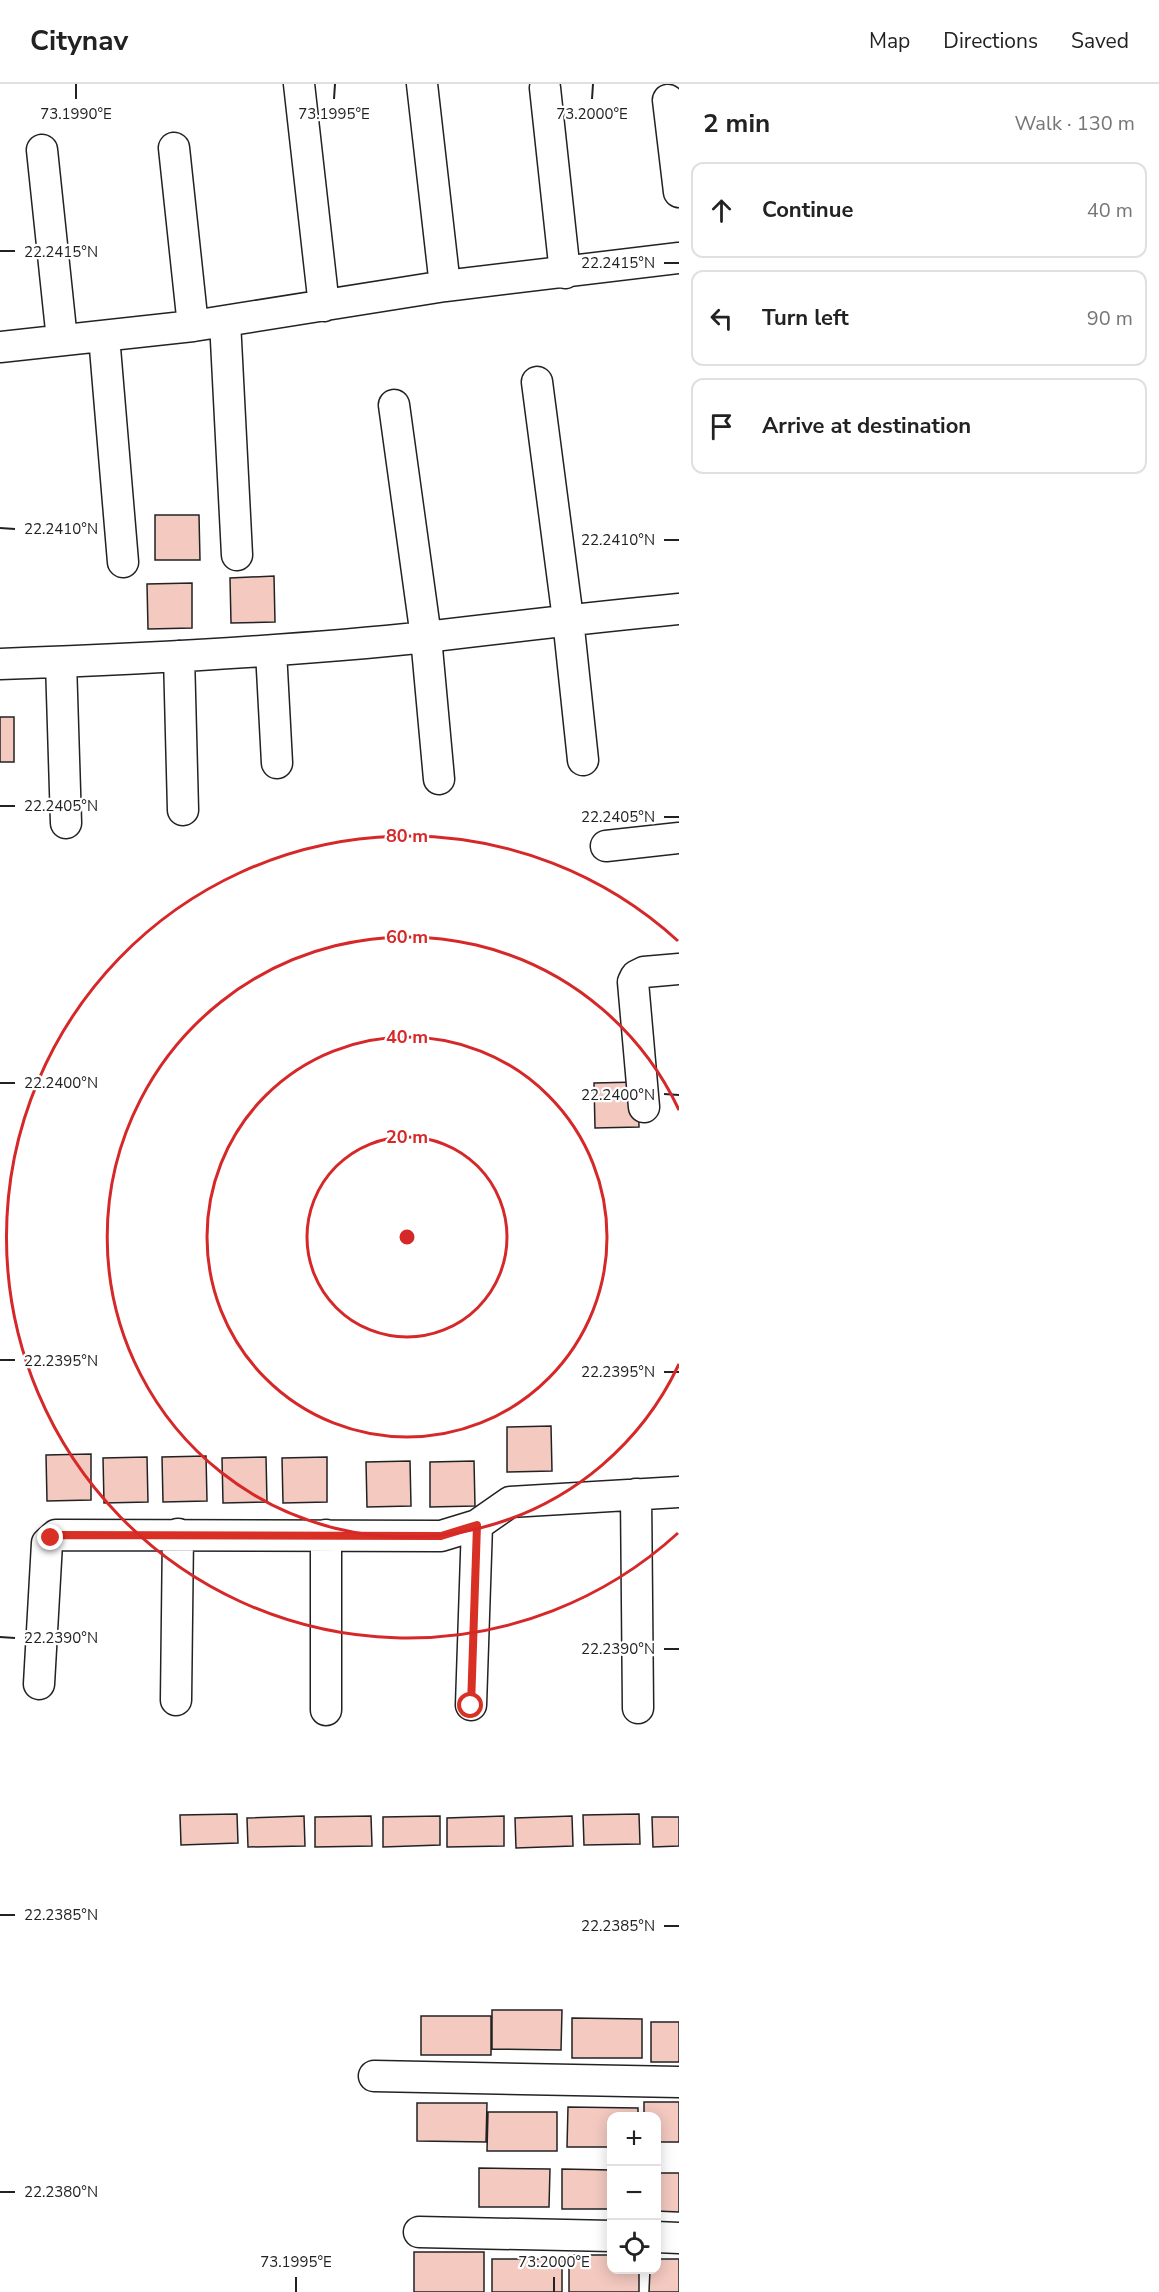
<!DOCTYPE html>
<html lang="en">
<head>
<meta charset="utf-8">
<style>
  :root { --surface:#fff; --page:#f2f2f2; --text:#222; --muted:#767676; --line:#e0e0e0 }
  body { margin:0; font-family:"Nunito Sans",sans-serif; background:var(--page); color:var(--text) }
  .controls { position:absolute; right:18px; bottom:18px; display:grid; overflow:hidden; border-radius:12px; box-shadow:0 3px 15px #0003 }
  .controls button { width:54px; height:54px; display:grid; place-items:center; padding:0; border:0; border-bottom:2px solid var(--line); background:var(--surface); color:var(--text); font:30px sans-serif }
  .stop { position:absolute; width:18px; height:18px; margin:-14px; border:4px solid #d93025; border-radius:50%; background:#fff }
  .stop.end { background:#d93025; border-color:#fff; box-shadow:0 2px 6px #0008 }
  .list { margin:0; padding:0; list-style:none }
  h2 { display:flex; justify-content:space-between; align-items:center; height:78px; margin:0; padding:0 24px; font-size:26px }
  h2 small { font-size:20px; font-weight:400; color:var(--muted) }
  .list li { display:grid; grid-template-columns:39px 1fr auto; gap:18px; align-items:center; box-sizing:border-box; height:96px; margin:0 12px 12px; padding:0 12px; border:2px solid var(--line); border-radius:12px }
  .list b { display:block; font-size:22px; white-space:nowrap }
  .list em { font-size:20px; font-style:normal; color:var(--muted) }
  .icon { flex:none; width:33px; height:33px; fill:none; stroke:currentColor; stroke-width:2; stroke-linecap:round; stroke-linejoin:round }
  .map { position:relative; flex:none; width:679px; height:2208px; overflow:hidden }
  header { display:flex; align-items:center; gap:36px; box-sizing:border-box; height:84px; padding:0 30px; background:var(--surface); border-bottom:2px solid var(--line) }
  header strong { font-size:28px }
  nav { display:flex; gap:33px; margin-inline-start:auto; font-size:21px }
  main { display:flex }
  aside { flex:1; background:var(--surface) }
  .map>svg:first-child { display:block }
</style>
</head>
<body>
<header>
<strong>Citynav</strong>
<nav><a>Map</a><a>Directions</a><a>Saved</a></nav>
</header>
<main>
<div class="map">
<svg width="679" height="2208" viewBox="0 0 679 2208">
  <rect width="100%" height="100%" fill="#fff"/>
  <path fill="#f3c9c0" stroke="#222" stroke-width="1.5" d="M155 431H199L200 476H155Z
    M274 492 275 538 231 539 230 494Z
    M192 499V544L148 545 147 500Z
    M0 633H14V678H0Z
    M638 998 639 1043 595 1044 594 999Z
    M551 1342 552 1387 507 1388V1343Z
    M91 1370V1416L47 1417 46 1371Z
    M206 1372 207 1417 163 1418 162 1373Z
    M147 1373 148 1418 104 1419 103 1374Z
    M266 1373 267 1418 223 1419 222 1374Z
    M327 1373V1418L283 1419 282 1374Z
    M410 1377 411 1422 367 1423 366 1378Z
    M474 1377 475 1422 430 1423V1378Z
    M237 1730 238 1759 181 1761 180 1731Z
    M639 1730 640 1760 584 1761 583 1731Z
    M304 1732 305 1762 248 1763 247 1734Z
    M371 1732 372 1762 315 1763V1733Z
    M440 1732V1761L383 1763V1733Z
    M504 1732V1762L447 1763V1734Z
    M572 1732 573 1762 516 1764 515 1734Z
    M652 1733H679V1762L653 1763Z
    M492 1926H562L561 1966 492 1965Z
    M421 1932H491V1971H421Z
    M572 1934 642 1935V1974H572Z
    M651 1938H679V1978H651Z
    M644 2018H679V2058H656V2032H644Z
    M417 2019H487L486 2058 417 2057Z
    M568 2023 638 2024V2032H612V2063H567Z
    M488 2028H557V2067H487Z
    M479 2084 550 2085 549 2123H479Z
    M562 2085 612 2086V2125H562Z
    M656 2089H679V2128L656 2127Z
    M414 2168H484V2208H414Z
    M569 2171H612V2186H639V2208H569Z
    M492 2175H562V2208H492Z
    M656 2175H679V2208H649L650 2186H656Z"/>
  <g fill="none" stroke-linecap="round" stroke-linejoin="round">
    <g stroke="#222" stroke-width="33">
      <path id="minor" d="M299 0 324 222
        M422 0 445 202
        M545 4 565 189
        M668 16 679 108
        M174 64 193 242
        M42 66 62 256
        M225 237 237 471
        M104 252 123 478
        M0 263 193 242 445 202 679 174
        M537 298 568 535 583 676
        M394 321 426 553 439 695
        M271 567 277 679
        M179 572 183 726
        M61 578 66 739
        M0 580C142 575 285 568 426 553 510 543 595 533 679 525
        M606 762 679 754
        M644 1023 633 898 636 892 644 888 679 885
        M636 1410 638 1624
        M326 1451V1626
        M39 1600 47 1459 56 1451 441 1452 477 1441 510 1418 679 1408
        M176 1616 178 1450
        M471 1621 477 1441
        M374 1992 679 1998
        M419 2148 612 2152
        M656 2153 679 2154"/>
    </g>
    <use href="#minor" stroke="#fff" stroke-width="30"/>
  </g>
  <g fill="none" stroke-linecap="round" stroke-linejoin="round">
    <path stroke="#d93025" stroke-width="8" d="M51 1454 56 1451 441 1452 477 1441 471 1622"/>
  </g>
  <path fill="none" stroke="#222" stroke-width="2" d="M76 15V0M334 15 335 0M592 15 593 0M0 167H15M664 179H679M0 444 15 445M664 456H679M0 722H15M664 733H679M0 999H15M664 1010 679 1011M0 1276H15M664 1288H679M0 1553 15 1554M664 1565H679M0 1831H15M664 1842H679M0 2108H15M296 2208V2193M554 2208V2193"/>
  <g fill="none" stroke="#d62828" stroke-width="3">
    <circle cx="407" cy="1153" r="100"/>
    <circle cx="407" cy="1153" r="200"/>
    <path d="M679 1280A300 300 0 1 1 679 1026"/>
    <path d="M678 1449A401 401 0 1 1 678 857"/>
  </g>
  <g font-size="15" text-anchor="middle" fill="#222" stroke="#fff" stroke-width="4.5" stroke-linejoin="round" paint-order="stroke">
    <text x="76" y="35">73.1990°E</text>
    <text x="334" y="35">73.1995°E</text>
    <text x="592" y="35">73.2000°E</text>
    <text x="61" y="173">22.2415°N</text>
    <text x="618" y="184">22.2415°N</text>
    <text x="61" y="450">22.2410°N</text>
    <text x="618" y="461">22.2410°N</text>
    <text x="61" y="727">22.2405°N</text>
    <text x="618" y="738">22.2405°N</text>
    <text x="61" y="1004">22.2400°N</text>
    <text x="618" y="1016">22.2400°N</text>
    <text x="61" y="1282">22.2395°N</text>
    <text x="618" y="1293">22.2395°N</text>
    <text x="61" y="1559">22.2390°N</text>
    <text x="618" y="1570">22.2390°N</text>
    <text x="61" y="1836">22.2385°N</text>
    <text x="618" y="1847">22.2385°N</text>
    <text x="61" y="2113">22.2380°N</text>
    <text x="296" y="2183">73.1995°E</text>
    <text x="554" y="2183">73.2000°E</text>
  </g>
  <circle cx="407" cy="1153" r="9" fill="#d62828" stroke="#fff" stroke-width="3"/>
  <g font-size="18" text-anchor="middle" font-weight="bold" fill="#d62828" stroke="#fff" stroke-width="4.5" stroke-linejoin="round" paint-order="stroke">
    <text x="407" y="758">80 m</text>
    <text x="407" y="859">60 m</text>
    <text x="407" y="959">40 m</text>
    <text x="407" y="1059">20 m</text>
  </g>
</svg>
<div class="controls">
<button>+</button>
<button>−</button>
<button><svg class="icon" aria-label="locate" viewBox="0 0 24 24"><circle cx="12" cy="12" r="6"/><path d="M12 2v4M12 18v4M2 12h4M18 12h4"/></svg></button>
</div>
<div class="stop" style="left:471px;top:1622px"></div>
<div class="stop end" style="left:51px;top:1454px"></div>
</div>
<aside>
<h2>2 min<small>Walk · 130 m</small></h2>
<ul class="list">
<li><svg class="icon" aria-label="ahead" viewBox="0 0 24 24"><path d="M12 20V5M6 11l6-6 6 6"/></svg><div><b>Continue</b></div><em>40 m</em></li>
<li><svg class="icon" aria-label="left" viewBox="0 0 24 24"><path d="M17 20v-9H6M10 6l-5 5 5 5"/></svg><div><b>Turn left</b></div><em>90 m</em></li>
<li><svg class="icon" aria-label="arrive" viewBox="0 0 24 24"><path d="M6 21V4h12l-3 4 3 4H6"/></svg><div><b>Arrive at destination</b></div></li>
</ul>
</aside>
</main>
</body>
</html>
